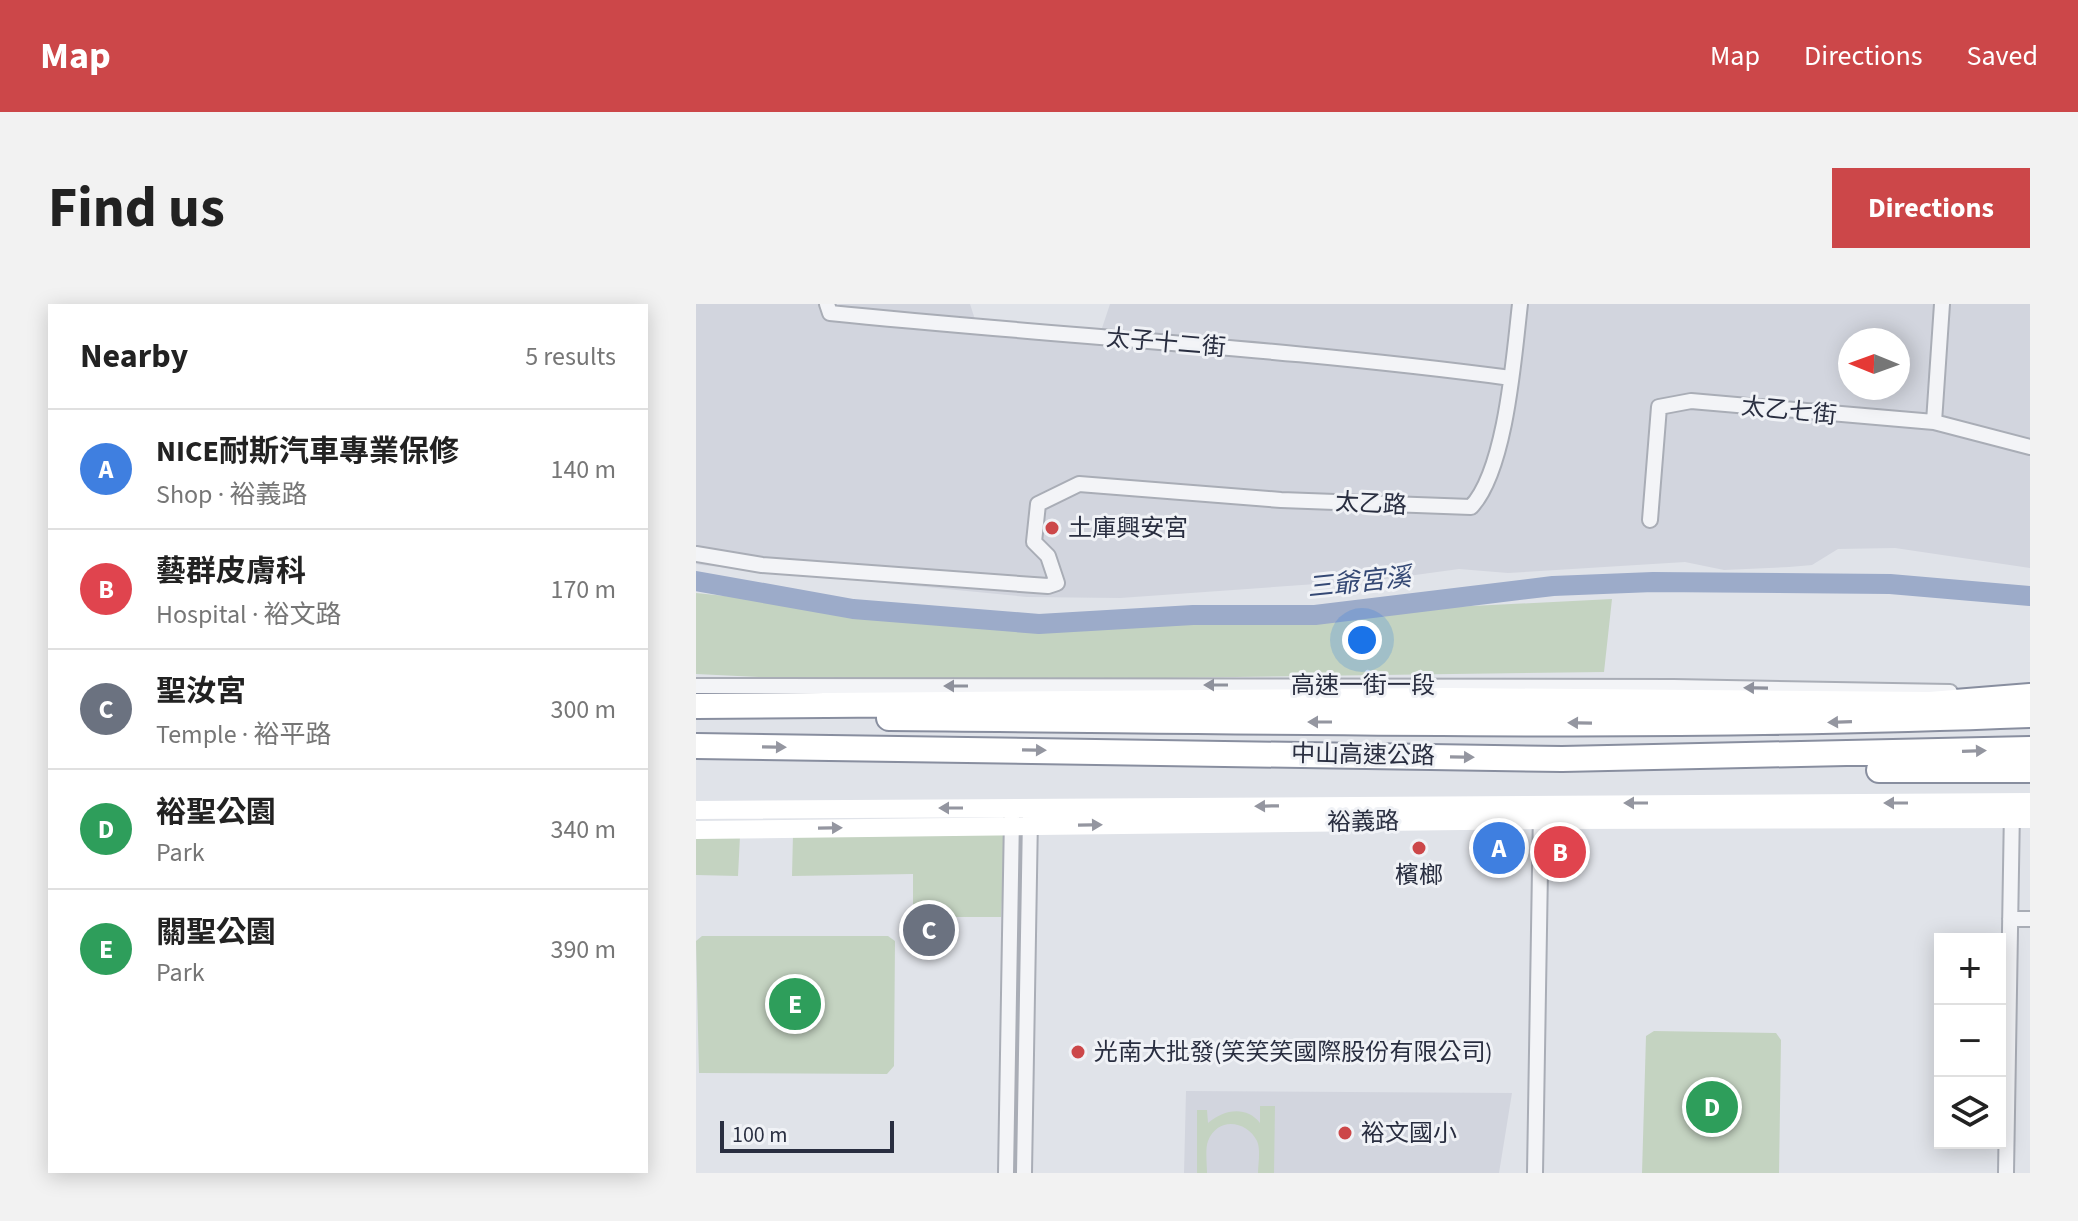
<!DOCTYPE html>
<html lang="en">
<head>
<meta charset="utf-8">
<style>
  :root { --surface:#fff; --page:#f2f2f2; --text:#222; --muted:#767676; --line:#e0e0e0; --accent:#cc4749 }
  body { margin:0; font-family:"Source Sans 3","Noto Sans TC",sans-serif; background:var(--page); color:var(--text) }
  .controls { position:absolute; right:24px; bottom:24px; display:grid; overflow:hidden; border-radius:0px; box-shadow:0 4px 20px #0003 }
  .controls button { width:72px; height:72px; display:grid; place-items:center; padding:0; border:0; border-bottom:2px solid var(--line); background:var(--surface); color:var(--text); font:40px sans-serif }
  .compass { position:absolute; left:1142px; top:24px; width:72px; height:72px; border-radius:50%; background:var(--surface); box-shadow:0 4px 20px #0003; rotate:271deg }
  .scale { position:absolute; left:24px; bottom:20px; width:174px; box-sizing:border-box; padding-left:8px; border:4px solid #292e40; border-top:0; font-size:22px; line-height:28px; white-space:nowrap; color:#292e40; -webkit-text-stroke:6px #f0f2f6; paint-order:stroke }
  .you { position:absolute; left:666px; top:336px; width:28px; height:28px; margin:-20px; border:6px solid #fff; border-radius:50%; background:#1a73e8; box-shadow:0 0 0 12px #1a73e833 }
  .badge { display:grid; place-items:center; width:52px; height:52px; border-radius:50%; background:var(--accent); color:#fff; font-size:26px; font-weight:700 }
  .pin { position:absolute; translate:-50% -50%; border:4px solid #fff; box-shadow:0 2px 8px #0006 }
  .list { margin:0; padding:0; list-style:none }
  h2 { display:flex; justify-content:space-between; align-items:center; height:104px; margin:0; padding:0 32px; font-size:34px }
  h2 small { font-size:26px; font-weight:400; color:var(--muted) }
  .list li { display:grid; grid-template-columns:52px 1fr auto; gap:24px; align-items:center; box-sizing:border-box; height:120px; padding:0 32px; border-top:2px solid var(--line) }
  .list b { display:block; font-size:30px; white-space:nowrap }
  .list p { margin:0; font-size:26px; white-space:nowrap; color:var(--muted) }
  .list em { font-size:26px; font-style:normal; color:var(--muted) }
  .icon { flex:none; width:44px; height:44px; fill:none; stroke:currentColor; stroke-width:2; stroke-linecap:round; stroke-linejoin:round }
  .map { position:relative; flex:none; width:1334px; height:869px; overflow:hidden; border-radius:0px }
  header { display:flex; align-items:center; gap:48px; box-sizing:border-box; height:112px; padding:0 40px; background:var(--accent); color:#fff }
  header strong { font-size:38px }
  nav { display:flex; gap:44px; margin-inline-start:auto; font-size:28px }
  .intro { display:flex; align-items:center; justify-content:space-between; box-sizing:border-box; height:192px; padding:0 48px }
  h1 { margin:0; font-size:56px }
  .button { padding:20px 36px; border-radius:0px; background:var(--accent); color:#fff; font-size:28px; font-weight:700 }
  main { display:flex; gap:48px; padding:0 48px }
  aside { flex:1; background:var(--surface); border-radius:0px; box-shadow:0 4px 20px #0003 }
  .map>svg:first-child { display:block }
</style>
</head>
<body>
<header>
<strong>Map</strong>
<nav><a>Map</a><a>Directions</a><a>Saved</a></nav>
</header>
<div class="intro"><h1>Find us</h1><a class="button">Directions</a></div>
<main>
<aside>
<h2>Nearby<small>5 results</small></h2>
<ul class="list">
<li><span class="badge" style="background:#3f7fe0">A</span><div><b>NICE耐斯汽車專業保修</b><p>Shop · 裕義路</p></div><em>140 m</em></li>
<li><span class="badge" style="background:#e0444e">B</span><div><b>藝群皮膚科</b><p>Hospital · 裕文路</p></div><em>170 m</em></li>
<li><span class="badge" style="background:#6b7280">C</span><div><b>聖汝宮</b><p>Temple · 裕平路</p></div><em>300 m</em></li>
<li><span class="badge" style="background:#2e9e5b">D</span><div><b>裕聖公園</b><p>Park</p></div><em>340 m</em></li>
<li><span class="badge" style="background:#2e9e5b">E</span><div><b>關聖公園</b><p>Park</p></div><em>390 m</em></li>
</ul>
</aside>
<div class="map">
<svg width="1334" height="869" viewBox="0 0 1334 869">
  <rect width="100%" height="100%" fill="#e0e3e9"/>
  <path fill="#d2d5de" fill-rule="evenodd" d="M0 0H274L283 28 403 33 414 0H1334V264L1199 244 1142 245 1116 261 1093 263 1028 266 989 258 812 269 763 265 690 275 424 294 331 293 5 261 0 260ZM1154 36H1202V84H1154Z
    M490 787 816 789 803 869H488Z"/>
  <path fill="#c4d3c1" d="M0 289 342 324 916 295 908 368 164 378 0 370Z
    M310 525 305 613H217V570L96 572 97 530Z
    M44 532 42 572 0 571V533Z
    M6 632H192L199 637 198 762 191 770 3 769 0 637Z
    M958 727 1080 729 1085 736 1083 869H946L950 732Z
    M564 802H579L578 869H562C562 860 565 846 561 837 551 817 522 812 512 837 509 845 511 860 511 869H501V806H511L512 819C527 806 550 801 564 819Z"/>
  <g fill="none" stroke-linecap="round" stroke-linejoin="round">
    <path stroke="#9cabc9" stroke-width="20" d="M0 277 157 305 343 320 497 311H619L857 282 957 278 1194 280 1334 292"/>
    <g stroke="#a9adb6" stroke-width="18">
      <path id="street" d="M131 0 134 9C361 32 589 44 815 74
        M1238 118 1246 0
        M954 216 963 103 995 97 1238 118 1334 143
        M0 250 66 261 352 282 361 279 352 252 338 238 342 200 383 180 585 196 775 203C810 166 818 52 824 0
        M0 382 978 383 1254 388
        M1314 615H1334
        M310 869 316 512
        M328 869 334 513
        M839 869 845 505
        M1310 869 1316 505"/>
    </g>
    <g stroke="#888e9f" stroke-width="28">
      <path id="highway" d="M0 402 753 396 1234 400 1334 392
        M193 414C573 417 954 426 1334 411
        M0 442 866 455 1334 445
        M1183 466H1334"/>
    </g>
    <use href="#street" stroke="#f3f4f7" stroke-width="14"/>
    <path stroke="#fff" stroke-width="18" d="M0 506 1334 498
      M0 526 845 516 1334 515"/>
    <use href="#highway" stroke="#fff" stroke-width="24"/>
  </g>
  <defs><path id="oneway-solid" d="M-6-.8H1V-3.2L6.5 0L1 3.2V.8H-6Z" transform="scale(2)"/></defs>
  <g fill="#8e919c">
    <use href="#oneway-solid" transform="translate(520 381) rotate(180)"/>
    <use href="#oneway-solid" transform="translate(260 382) rotate(180)"/>
    <use href="#oneway-solid" transform="translate(1060 384) rotate(-179)"/>
  </g>
  <g fill="#9496a0">
    <use href="#oneway-solid" transform="translate(624 418) rotate(-180)"/>
    <use href="#oneway-solid" transform="translate(1144 418) rotate(178)"/>
    <use href="#oneway-solid" transform="translate(884 419) rotate(-179)"/>
    <use href="#oneway-solid" transform="translate(78 443) rotate(1)"/>
    <use href="#oneway-solid" transform="translate(338 446) rotate(1)"/>
    <use href="#oneway-solid" transform="translate(1278 447) rotate(-2)"/>
    <use href="#oneway-solid" transform="translate(766 453) rotate(1)"/>
    <use href="#oneway-solid" transform="translate(940 499) rotate(180)"/>
    <use href="#oneway-solid" transform="translate(1200 499) rotate(180)"/>
    <use href="#oneway-solid" transform="translate(571 502) rotate(179)"/>
    <use href="#oneway-solid" transform="translate(255 504) rotate(180)"/>
    <use href="#oneway-solid" transform="translate(394 521) rotate(-1)"/>
    <use href="#oneway-solid" transform="translate(134 524) rotate(-1)"/>
  </g>
  <g fill="#cc4749" stroke="#f0f2f6" stroke-width="3">
    <circle cx="356" cy="224" r="8"/>
    <circle cx="723" cy="544" r="8"/>
    <circle cx="382" cy="748" r="8"/>
    <circle cx="649" cy="829" r="8"/>
  </g>
  <g text-anchor="middle" dominant-baseline="central" stroke-width="6" stroke-linejoin="round" paint-order="stroke">
    <g font-size="24" fill="#292e40" stroke="#f0f2f6">
      <text transform="translate(470 39) rotate(5)">太子十二街</text>
      <text transform="translate(1093 107) rotate(6)">太乙七街</text>
      <text transform="translate(675 200) rotate(3)">太乙路</text>
      <text x="667" y="381">高速一街一段</text>
      <text transform="translate(667 451) rotate(1)">中山高速公路</text>
      <text transform="translate(667 518) rotate(-1)">裕義路</text>
    </g>
    <g font-size="24" fill="#292e40" stroke="#f0f2f6" text-anchor="start">
      <text x="372" y="224">土庫興安宮</text>
      <text x="723" y="571" text-anchor="middle">檳榔</text>
      <text x="398" y="748">光南大批發(笑笑笑國際股份有限公司)</text>
      <text x="665" y="829">裕文國小</text>
    </g>
    <g font-size="26" font-style="italic" fill="#344874" stroke="#f0f2f6">
      <text transform="translate(663 278) rotate(-6)">三爺宮溪</text>
    </g>
  </g>
</svg>
<div class="controls">
<button>+</button>
<button>−</button>
<button><svg class="icon" aria-label="layers" viewBox="0 0 24 24"><path d="M12 4l9 5-9 5-9-5zM3 14l9 5 9-5"/></svg></button>
</div>
<svg class="compass" viewBox="-18 -18 36 36"><path d="M0-13l5 13h-10z" fill="#e53935"/><path d="M0 13l5-13h-10z" fill="#767676"/></svg>
<div class="scale">100 m</div>
<div class="you"></div>
<div class="pin badge" style="left:803px;top:544px;background:#3f7fe0">A</div>
<div class="pin badge" style="left:864px;top:548px;background:#e0444e">B</div>
<div class="pin badge" style="left:233px;top:626px;background:#6b7280">C</div>
<div class="pin badge" style="left:1016px;top:803px;background:#2e9e5b">D</div>
<div class="pin badge" style="left:99px;top:700px;background:#2e9e5b">E</div>
</div>
</main>
</body>
</html>
